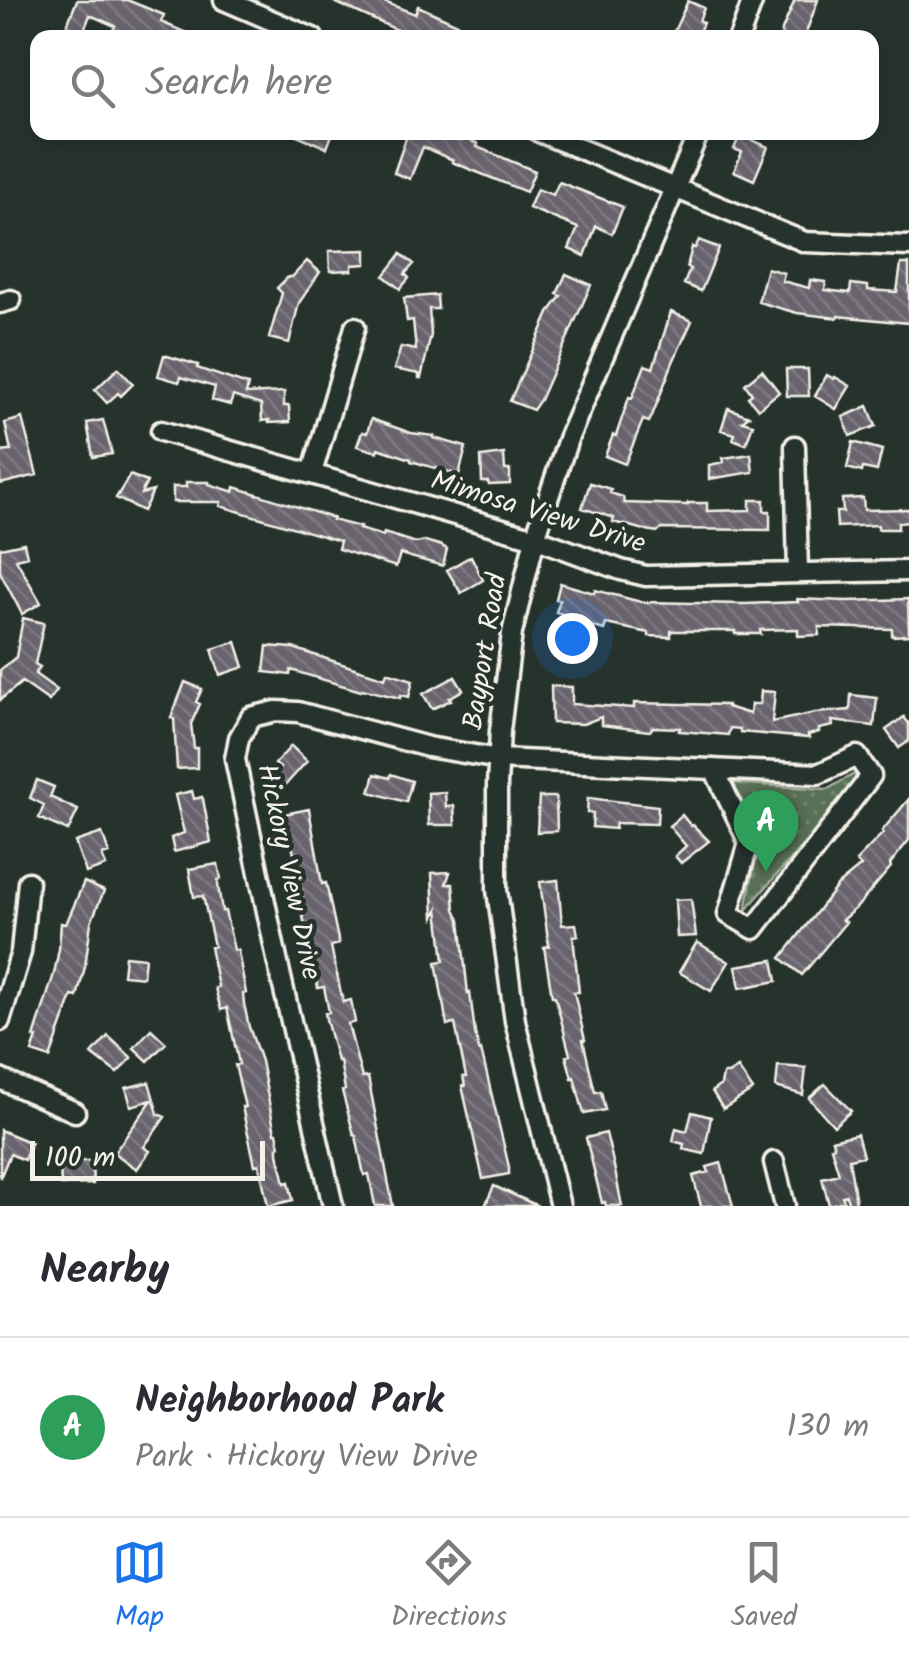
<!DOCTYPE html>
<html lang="en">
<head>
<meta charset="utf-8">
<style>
  :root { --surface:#fff; --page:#f2f2f3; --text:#2b2b33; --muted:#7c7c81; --line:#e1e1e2; --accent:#1a73e8 }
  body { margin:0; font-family:Kalam,sans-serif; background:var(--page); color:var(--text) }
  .scale { position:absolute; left:30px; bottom:25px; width:235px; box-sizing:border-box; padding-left:10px; border:5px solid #f4f1e8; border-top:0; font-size:28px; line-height:35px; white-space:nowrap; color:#f4f1e8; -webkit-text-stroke:8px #26332d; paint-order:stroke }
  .you { position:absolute; left:572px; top:638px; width:35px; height:35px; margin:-25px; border:8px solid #fff; border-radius:50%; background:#1a73e8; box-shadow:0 0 0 15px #1a73e833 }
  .badge { display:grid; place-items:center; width:65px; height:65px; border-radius:50%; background:var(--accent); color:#fff; font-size:32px; font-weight:700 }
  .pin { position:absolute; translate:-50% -82px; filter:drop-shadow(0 2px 5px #0008) }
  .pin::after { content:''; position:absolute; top:52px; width:35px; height:30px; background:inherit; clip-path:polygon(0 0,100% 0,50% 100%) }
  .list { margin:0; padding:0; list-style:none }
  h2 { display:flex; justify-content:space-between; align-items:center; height:130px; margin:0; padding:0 40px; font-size:42px }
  h2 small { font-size:32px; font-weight:400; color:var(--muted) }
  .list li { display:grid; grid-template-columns:65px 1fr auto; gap:30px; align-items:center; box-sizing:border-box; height:180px; padding:0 40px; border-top:2px solid var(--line) }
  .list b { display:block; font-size:38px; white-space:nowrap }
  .list p { margin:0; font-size:32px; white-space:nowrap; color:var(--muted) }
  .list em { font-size:32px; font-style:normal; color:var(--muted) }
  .icon { flex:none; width:55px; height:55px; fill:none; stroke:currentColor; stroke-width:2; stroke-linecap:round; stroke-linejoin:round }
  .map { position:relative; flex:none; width:909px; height:1206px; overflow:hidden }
  .search { position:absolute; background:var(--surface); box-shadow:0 5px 15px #0003; left:30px; right:30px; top:30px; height:110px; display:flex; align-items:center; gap:25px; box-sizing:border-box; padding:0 35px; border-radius:20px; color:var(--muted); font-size:38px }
  .sheet { height:310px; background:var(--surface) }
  nav { display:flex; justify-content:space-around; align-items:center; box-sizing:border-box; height:140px; border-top:2px solid var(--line); background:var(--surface); font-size:28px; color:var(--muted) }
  nav a { display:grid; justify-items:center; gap:5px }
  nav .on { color:var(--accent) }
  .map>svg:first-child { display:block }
</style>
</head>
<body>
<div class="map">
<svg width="909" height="1206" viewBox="0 0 909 1206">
  <defs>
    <pattern id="park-dots" width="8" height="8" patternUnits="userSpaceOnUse" patternTransform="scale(2.5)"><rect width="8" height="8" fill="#587055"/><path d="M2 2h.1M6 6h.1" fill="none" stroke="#71856d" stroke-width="1.8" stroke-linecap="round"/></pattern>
    <pattern id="building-back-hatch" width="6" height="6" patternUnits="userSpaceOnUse" patternTransform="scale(2.5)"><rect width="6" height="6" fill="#68636d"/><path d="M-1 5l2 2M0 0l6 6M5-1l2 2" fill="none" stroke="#7e7a82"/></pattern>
  </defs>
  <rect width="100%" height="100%" fill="#26332d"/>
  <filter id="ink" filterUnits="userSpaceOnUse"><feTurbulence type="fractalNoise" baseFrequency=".01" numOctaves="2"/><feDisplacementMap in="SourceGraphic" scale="20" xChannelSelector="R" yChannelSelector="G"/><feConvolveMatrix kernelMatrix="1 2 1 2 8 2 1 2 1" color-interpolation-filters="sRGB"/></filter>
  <g filter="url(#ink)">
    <path fill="url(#park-dots)" stroke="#a6b09e" stroke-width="2.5" d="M854 774 860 780 746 910 760 834 731 783 828 789Z"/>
    <path fill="url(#building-back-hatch)" stroke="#f4f1e8" stroke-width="2.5" d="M77 0H127L164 15 161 22 198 38H110L115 26 90 15 81 38H62Z
      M330 0H379L415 14 418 6 488 38H438L424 31 421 38H415Z
      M795 0H818L804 38H781L782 30Z
      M688 1 704 8 699 21 703 23 696 38H671Z
      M290 132H333L327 148Z
      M408 132H442L461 141 463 137 478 144 477 147 535 171 526 192 452 162 453 160 423 147 410 179 394 173Z
      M740 135 768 147 754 180 734 171 742 152 734 149Z
      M559 182 623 207 612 234 596 226 585 256 569 249 578 228 529 208 537 189 553 195Z
      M699 240 719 248 701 291 684 284 690 269 687 267 692 247 695 248Z
      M366 250V264L352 265V270L330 271 329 251Z
      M401 254 414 264 405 274 409 278 400 289 384 276Z
      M307 261 320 272 299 303 289 343 269 338 282 293 277 288 288 277H292Z
      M901 264H909V323L838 316 837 318 797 313 758 302 767 268 784 273 782 281 809 288 810 280 826 282 825 290 850 293 851 284 868 286V290L897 292Z
      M566 274 591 285 540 400 533 410 510 401 550 311 561 296 557 294Z
      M437 295 438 309H429L431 335 421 378H419V374L394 369 401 347 416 350 413 320 407 321 404 298Z
      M671 312 692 321 673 362 652 416 649 422 643 420 625 464 605 456 613 435 616 436 629 397 632 398 645 365 653 368Z
      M164 355 198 365 197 368 248 385 246 394 284 392V406H289L290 422 269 423V420L262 421 261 405 233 396 230 405 212 400 215 387 181 377 179 382 158 376Z
      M118 368 133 384 121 396 118 393 107 403 95 390Z
      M786 369H808L809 396H787Z
      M762 370 779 392 758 409 748 397 752 394 745 384Z
      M827 375 834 379 835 377 850 386 836 409 815 396Z
      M868 406 876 426 850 436 843 417Z
      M728 408 749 416 742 421 753 424 746 444 733 439 735 434 721 430Z
      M22 418 37 475 0 484V452L11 451 5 423Z
      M371 419 411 433 434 436V438L466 447 459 475 411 461V459L378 448 377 452 357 446 362 432 367 433Z
      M103 420 112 454 93 457 87 423Z
      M853 442 882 450 877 471 863 468 862 472 847 468Z
      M504 454 505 470H510V484L489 485 488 482H482L481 457Z
      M751 454 753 472 709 479V465L724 462 723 458Z
      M130 475 147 482 141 494 153 491 143 511 116 498Z
      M186 482H209V484L234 492 235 487 333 518 332 520 360 527 359 529 383 536 384 533 416 543 425 541 442 546 447 549 443 566 400 554 396 567 338 549 340 541 220 506 221 502H173V487H186Z
      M590 483 611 489 610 493 623 497 624 503 688 505V503H707V511L750 510V500H764V511H770V530L662 529 657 532 641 529 613 522 614 518 582 508Z
      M863 498 864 510 909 509V522L898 523V529H878V525L837 527 836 512H843L842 499Z
      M24 543 27 556 16 559 41 603 22 614 0 572V548Z
      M471 556 483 580 461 593 447 570Z
      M560 583 594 593 595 590 641 602 745 604 798 602 797 599 847 601 908 599 909 635 892 636V629L819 627V635L798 636V629L760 630 761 634H735V631H671V637L649 636V633L606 624 604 630 584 624 585 621 556 612 560 600 556 599Z
      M23 618 44 623 35 664 40 667 35 674 57 690 49 701 22 682 0 700V670L16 657Z
      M236 642 244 667 220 675 212 649Z
      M267 646 293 648 385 678 387 672 413 680 409 697 401 695 400 698 362 689 361 691 291 670 290 675 264 672Z
      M455 677 463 690 449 698 451 700 432 709 423 694Z
      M185 682 202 689 196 702 200 704 191 724 194 748H197V768L177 769 174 719 171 718Z
      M551 686 572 687V704L634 708V703L727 705V707L750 714 751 704H760L761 691 775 692 772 722 815 713 850 710 851 695 877 698 874 726 832 721 833 726 819 729V732L808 735 809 738 740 732V729L730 728 728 735 679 731 680 728 652 727 651 730 649 731 601 725V717L583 724 552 723Z
      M904 717 909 724V741L899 748 886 730Z
      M291 746 307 761 281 790 270 779 280 768 275 764Z
      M375 774 390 778 391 774 412 781 406 802 370 792Z
      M37 780 54 787 50 797 78 810 68 831 39 818 44 805 30 798Z
      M192 791 194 799 202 797 203 799 211 842 174 852 171 838 184 833 175 795Z
      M445 792 446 807 454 806 455 825H429L428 793Z
      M539 797H556L557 831 537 832Z
      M588 798 658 806 657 824 616 823 615 829 592 827 593 813H587Z
      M909 799V840L890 864 891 867 857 907 842 920 846 922 802 975 781 958 838 885 861 866 856 861 883 833 882 831Z
      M309 809 322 884 326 883 339 944 331 946 335 966 343 1002 351 1000 355 1022 348 1024 362 1078 368 1077 393 1206H375L369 1174 364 1175 356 1136 354 1135 342 1091 345 1090 340 1061H337L326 1019 325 1013 329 1012 324 987 318 988 300 902 303 897 290 836 286 837 284 828V814Z
      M682 815 691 826 693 825 709 841 681 863 675 856 686 846 669 826Z
      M102 833 109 853 102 855 106 866 86 873 75 842Z
      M218 864 221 879 218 880V885L222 911H225L234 950H237L238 952 246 993 243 994 244 1004 249 1027 261 1061 275 1133H277L280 1146 278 1147V1153L285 1183 289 1182 293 1200 268 1206 259 1164 255 1165 242 1107H245L235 1065 239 1064 227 1008 221 1010 215 988 218 987 210 947 214 946 203 896 194 897 189 869Z
      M450 872 446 884H453L455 909 460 920 468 994 470 993 475 1033 479 1051 481 1050 509 1167V1174L483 1179 462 1086H465L463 1077H466L455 1024 447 1025 436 962 444 961 438 909 434 917 432 873Z
      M558 880 562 925 576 924 578 936H573L579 992H574L585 1040H583L595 1092 601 1091 605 1110 584 1114 574 1077 572 1078 566 1056 570 1055 555 996H552L544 947 549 946 540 882Z
      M84 882 104 891 91 922 85 967 77 997 72 996 50 1058 32 1052 37 1038 34 1037 54 974 59 949 61 923 66 924Z
      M691 899 696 936 677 937 675 900Z
      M697 942 729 962 711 991 679 972Z
      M125 956 145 958 143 977 123 975Z
      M773 960 777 981 740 988 736 966Z
      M151 1029 166 1043 148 1061 134 1048Z
      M108 1036 132 1058 117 1073 92 1054Z
      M778 1066 806 1068 803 1095 776 1087Z
      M738 1068 753 1090 723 1109 712 1091 721 1085 723 1074H728Z
      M149 1082 158 1114 165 1117 144 1147 150 1151 137 1169 114 1153 152 1100 131 1106 126 1088Z
      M825 1084 851 1111 834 1126 809 1098Z
      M692 1112 711 1117 704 1154 683 1149 684 1144 673 1141 676 1128 687 1131Z
      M0 1130 31 1143 24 1160 10 1154 0 1178Z
      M606 1133 614 1166 622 1206H606L605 1202 602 1203 586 1138Z
      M857 1134 863 1156 849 1159 856 1203 849 1204 846 1195 842 1196 844 1201 829 1205 822 1178 839 1174 831 1147 834 1146 832 1140Z
      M74 1161H92L93 1184 61 1185 60 1164H74Z
      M721 1163 733 1206H701L693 1176 709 1172 707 1167Z
      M494 1186 538 1206H485Z"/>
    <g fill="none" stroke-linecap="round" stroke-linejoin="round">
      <g stroke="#f4f1e8" stroke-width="25">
        <path id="minor" d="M224 0 313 38
          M739 38 753 0
          M539 132 805 242 909 246
          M0 303 11 300
          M161 431 535 538 621 570 646 576 909 571
          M795 446 798 573
          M312 473 355 327
          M0 1021 21 952 28 882
          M0 1079 75 1112
          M774 1162 785 1206
          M333 1206 278 964 235 759 239 738 251 717 276 711 298 712 428 747 499 759 818 774 857 756 871 776 754 929 728 914 749 843 714 769
          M560 1206 515 1021 497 890V785L500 731 512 633 535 538 568 439 699 132"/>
      </g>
      <use href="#minor" stroke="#26332d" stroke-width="18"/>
    </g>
  </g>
  <g text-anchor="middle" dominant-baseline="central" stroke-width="9" stroke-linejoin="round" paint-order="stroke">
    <g font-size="28" fill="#f4f1e8" stroke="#26332d">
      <text transform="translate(538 513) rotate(17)">Mimosa View Drive</text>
      <text transform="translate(486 652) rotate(-81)">Bayport Road</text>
      <text transform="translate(288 872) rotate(78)">Hickory View Drive</text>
    </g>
  </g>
</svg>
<div class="scale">100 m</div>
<div class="you"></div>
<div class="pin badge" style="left:766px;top:872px;background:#2e9e5b">A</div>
<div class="search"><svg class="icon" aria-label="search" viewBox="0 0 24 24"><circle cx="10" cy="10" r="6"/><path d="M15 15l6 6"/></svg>Search here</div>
</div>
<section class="sheet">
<h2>Nearby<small></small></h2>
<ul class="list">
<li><span class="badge" style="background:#2e9e5b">A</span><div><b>Neighborhood Park</b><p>Park · Hickory View Drive</p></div><em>130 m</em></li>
</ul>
</section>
<nav>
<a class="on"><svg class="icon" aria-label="map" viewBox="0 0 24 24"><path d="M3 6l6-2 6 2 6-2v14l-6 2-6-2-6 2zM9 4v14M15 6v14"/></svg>Map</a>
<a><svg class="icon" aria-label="directions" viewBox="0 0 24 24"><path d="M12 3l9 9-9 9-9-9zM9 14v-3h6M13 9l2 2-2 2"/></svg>Directions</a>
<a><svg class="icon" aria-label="saved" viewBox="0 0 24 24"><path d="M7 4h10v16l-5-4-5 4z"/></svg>Saved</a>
</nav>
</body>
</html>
